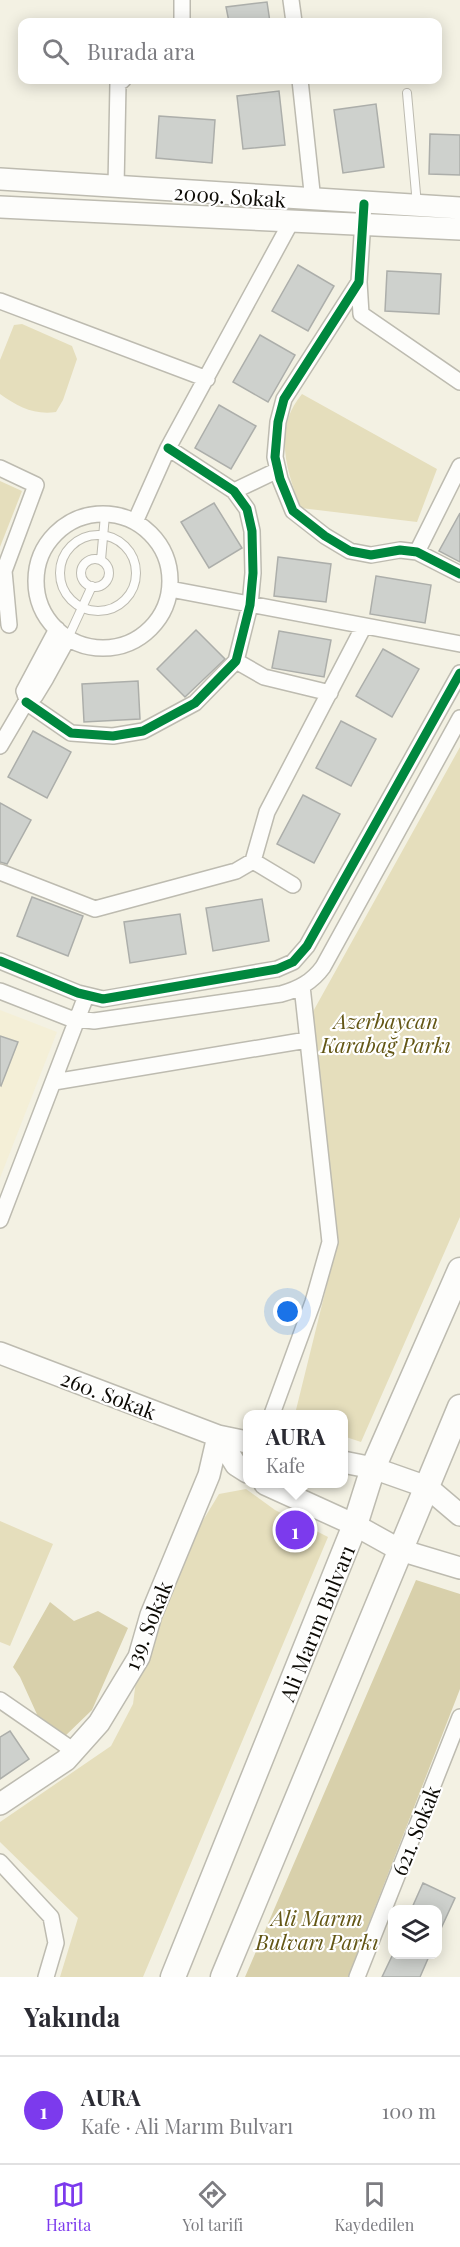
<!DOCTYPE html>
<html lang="tr">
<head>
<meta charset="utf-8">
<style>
  :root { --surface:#fff; --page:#f7f7f7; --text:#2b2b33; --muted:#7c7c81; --line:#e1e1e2; --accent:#7c3aed }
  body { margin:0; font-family:"Playfair Display",serif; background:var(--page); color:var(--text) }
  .controls { position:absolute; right:18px; bottom:18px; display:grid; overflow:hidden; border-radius:12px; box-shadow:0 3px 15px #0003 }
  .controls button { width:54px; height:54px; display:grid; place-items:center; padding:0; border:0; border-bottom:2px solid var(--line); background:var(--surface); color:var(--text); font:30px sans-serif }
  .you { position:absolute; left:288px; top:1312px; width:21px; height:21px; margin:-15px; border:4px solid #fff; border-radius:50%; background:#1a73e8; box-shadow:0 0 0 9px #1a73e833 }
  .badge { display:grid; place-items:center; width:39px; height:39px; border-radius:50%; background:var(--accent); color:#fff; font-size:20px; font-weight:700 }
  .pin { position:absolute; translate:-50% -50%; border:3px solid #fff; box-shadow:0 2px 6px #0006 }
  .popup { position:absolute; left:243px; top:1410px; width:105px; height:78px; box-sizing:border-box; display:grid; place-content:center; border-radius:12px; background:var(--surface); filter:drop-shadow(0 2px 4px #0005); font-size:20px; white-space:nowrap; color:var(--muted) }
  .popup b { font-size:22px; color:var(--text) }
  .popup::after { content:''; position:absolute; left:50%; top:100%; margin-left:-12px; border:12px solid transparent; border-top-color:var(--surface) }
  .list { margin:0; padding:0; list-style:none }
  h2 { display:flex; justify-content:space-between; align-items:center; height:78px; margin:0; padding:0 24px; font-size:26px }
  h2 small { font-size:20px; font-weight:400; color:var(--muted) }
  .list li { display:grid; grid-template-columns:39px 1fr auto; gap:18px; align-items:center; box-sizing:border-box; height:108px; padding:0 24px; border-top:2px solid var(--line) }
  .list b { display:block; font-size:22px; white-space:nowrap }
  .list p { margin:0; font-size:20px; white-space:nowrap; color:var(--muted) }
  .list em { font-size:20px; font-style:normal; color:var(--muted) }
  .icon { flex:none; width:33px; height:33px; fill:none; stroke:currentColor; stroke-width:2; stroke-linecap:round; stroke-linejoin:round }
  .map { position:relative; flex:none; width:460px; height:1977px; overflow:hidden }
  .search { position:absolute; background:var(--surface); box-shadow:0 3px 15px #0003; left:18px; right:18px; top:18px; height:66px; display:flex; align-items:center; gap:15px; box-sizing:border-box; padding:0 21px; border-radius:12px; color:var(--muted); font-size:22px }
  .sheet { height:186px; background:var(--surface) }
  nav { display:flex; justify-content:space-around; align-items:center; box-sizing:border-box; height:84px; border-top:2px solid var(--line); background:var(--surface); font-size:16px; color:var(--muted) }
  nav a { display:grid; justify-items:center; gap:3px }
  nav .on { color:var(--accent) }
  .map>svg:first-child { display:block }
</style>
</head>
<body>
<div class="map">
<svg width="460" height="1977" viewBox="0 0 460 1977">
  <rect width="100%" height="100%" fill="#f3f1e3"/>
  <path fill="#f4efd7" d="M0 1010 57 1032 0 1178Z"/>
  <path fill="#e5debc" d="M22 324 72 346 77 359 63 400 56 412C34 415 18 407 0 394V360L14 325Z
    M302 394 437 469 417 522 301 508C286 471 273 428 302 394Z
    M0 481 22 491 0 547Z
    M460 747V1217L361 1442 343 1436V1414H295L335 1252 310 1017Z
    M246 1489 275 1510 328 1537 143 1977H60L78 1918 0 1842V1822L111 1746 133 1704 139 1657 196 1532 219 1494Z
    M0 1521 53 1544 10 1646 0 1642Z"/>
  <path fill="#d8d0ab" d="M416 1580 460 1594V1689L348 1977H245Z
    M50 1602 74 1621 98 1611 128 1628 92 1710 63 1738 40 1721 20 1677 13 1667Z"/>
  <path fill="#ced1cd" stroke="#acaeaa" stroke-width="1.5" d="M267 2 270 22H229L226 7Z
    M279 91 285 145 243 149 237 96Z
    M376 104 384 167 343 173 334 110Z
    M159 116 215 120 212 163 156 158Z
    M430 134 460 135V175L429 174Z
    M298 265 334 286 308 331 272 311Z
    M387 271 441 274 439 314 385 311Z
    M260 335 295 355 268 402 233 382Z
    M219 405 256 426 231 469 195 448Z
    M214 503 242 548 209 568 181 522Z
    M460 513V562L439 551Z
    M278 557 331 564 326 602 274 596Z
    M376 576 431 585 425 623 370 614Z
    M196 630 225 659 185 697 157 669Z
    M279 631 331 640 324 677 272 668Z
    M383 649 419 669 392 717 356 696Z
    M138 681 140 719 84 722 82 684Z
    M341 721 376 739 351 786 316 768Z
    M33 731 71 752 47 798 8 777Z
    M303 795 340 814 314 863 277 844Z
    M0 803 31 820 7 864 0 862Z
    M32 897 83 916 68 956 17 936Z
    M262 899 269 941 213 951 206 908Z
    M180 914 186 954 130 963 124 922Z
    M0 1036 18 1042 1 1086 0 1085Z
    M10 1731 29 1759 0 1779V1737Z
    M423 1883 455 1898 438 1935V1910H411Z
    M393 1954H430L420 1977H382Z"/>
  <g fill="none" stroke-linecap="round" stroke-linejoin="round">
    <g stroke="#bdbbb0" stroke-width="10">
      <path id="lane" d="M407 93 417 205
        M60 573a38 38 0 1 1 76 0a38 38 0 1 1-76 0Z
        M81 573a14 14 0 1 1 28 0a14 14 0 1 1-28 0Z
        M101 560 105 515
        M68 638 92 586"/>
    </g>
    <g stroke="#bdbbb0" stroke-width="18">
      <path id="street" d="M291 0 294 22
        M182 22V0
        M300 80 313 201
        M116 187 118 83 123 80
        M364 204 359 282 284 399 278 422 275 457 280 479 293 511 325 536 350 551 371 555 400 550 417 552 460 574
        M359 282 361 314 460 382
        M0 301 207 379
        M0 468 36 485 4 571 9 625
        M234 491 278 470
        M36 581a67 67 0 1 1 134 0a67 67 0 1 1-134 0Z
        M135 522 168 448 291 222
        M417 552 460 466
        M170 589 460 644
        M236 661 264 677 330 693
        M27 700 24 691 57 629
        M26 702 71 733 113 736 143 731 195 703 236 661 250 605 253 573 252 531 247 509 234 491 168 448
        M0 746 27 700 35 696 46 678 68 638
        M253 861 293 885
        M0 872 95 909 236 871 253 861 267 812 364 626
        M0 961 78 993 103 999 277 969 293 962 307 946 460 673
        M0 991 69 1018 94 1021 281 994C299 989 312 982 323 967L460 718
        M54 1082 307 1040
        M0 1220 86 996
        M272 1414 313 1302 330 1242 302 986
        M0 1700 74 1751
        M0 1862 51 1917 56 1943 46 1977
        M357 1977 460 1717"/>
    </g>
    <g stroke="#bdbbb0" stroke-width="24">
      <path id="secondary" d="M0 179 460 208
        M0 207 460 229
        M0 1353 218 1436 247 1442
        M218 1436 236 1465 247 1472
        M343 1462 373 1468 427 1487 460 1515
        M265 1484 355 1525 400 1550 460 1568
        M0 1804 66 1760 99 1723 139 1657 151 1615 209 1475 218 1436"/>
    </g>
    <g stroke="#bdbbb0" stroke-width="27">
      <path id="primary" d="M173 1977 355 1525 373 1468 460 1270
        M223 1977 460 1407"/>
    </g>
    <use href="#lane" stroke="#fdfdfb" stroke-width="8"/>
    <use href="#street" stroke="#fdfdfb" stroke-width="15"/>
    <use href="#secondary" stroke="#fdfdfb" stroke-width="21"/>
    <use href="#primary" stroke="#fdfdfb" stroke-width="24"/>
    <g stroke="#fff" stroke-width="13">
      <path id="cycleway" d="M364 204 359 282 284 399 278 422 275 457 280 479 293 511 325 536 350 551 371 555 400 550 417 552 460 574
        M26 702 71 733 113 736 143 731 195 703 236 661 250 605 253 573 252 531 247 509 234 491 168 448
        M0 961 78 993 103 999 277 969 293 962 307 946 460 673"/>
    </g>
    <use href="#cycleway" stroke="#00873e" stroke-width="9"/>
  </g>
  <g text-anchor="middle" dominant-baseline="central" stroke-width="4.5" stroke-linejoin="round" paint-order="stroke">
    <g font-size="21" fill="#0d0b05" stroke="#fff">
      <text transform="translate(230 195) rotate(4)">2009. Sokak</text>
      <text transform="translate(109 1394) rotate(21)">260. Sokak</text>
      <text transform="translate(316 1623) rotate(-68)">Ali Marım Bulvarı</text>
      <text transform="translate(147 1625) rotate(-68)">139. Sokak</text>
      <text transform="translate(415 1830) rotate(-68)">621. Sokak</text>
    </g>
    <g font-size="21" font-style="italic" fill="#635615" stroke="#fff">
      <text x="386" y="1020">Azerbaycan<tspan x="386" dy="24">Karabağ Parkı</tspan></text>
      <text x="317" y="1917">Ali Marım<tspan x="317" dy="24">Bulvarı Parkı</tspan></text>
    </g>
  </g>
</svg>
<div class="controls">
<button><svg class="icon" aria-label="layers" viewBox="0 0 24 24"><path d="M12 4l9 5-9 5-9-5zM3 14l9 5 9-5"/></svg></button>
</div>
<div class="you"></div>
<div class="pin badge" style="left:295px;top:1530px">1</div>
<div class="popup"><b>AURA</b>Kafe</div>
<div class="search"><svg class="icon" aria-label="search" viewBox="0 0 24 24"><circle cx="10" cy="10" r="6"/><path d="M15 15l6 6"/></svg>Burada ara</div>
</div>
<section class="sheet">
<h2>Yakında<small></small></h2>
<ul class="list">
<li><span class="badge">1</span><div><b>AURA</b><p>Kafe · Ali Marım Bulvarı</p></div><em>100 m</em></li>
</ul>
</section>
<nav>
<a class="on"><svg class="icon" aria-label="map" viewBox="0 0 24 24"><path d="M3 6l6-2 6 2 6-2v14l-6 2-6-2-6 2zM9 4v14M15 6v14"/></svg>Harita</a>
<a><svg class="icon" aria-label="directions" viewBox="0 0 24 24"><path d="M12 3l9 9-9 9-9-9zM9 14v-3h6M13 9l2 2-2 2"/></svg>Yol tarifi</a>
<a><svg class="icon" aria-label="saved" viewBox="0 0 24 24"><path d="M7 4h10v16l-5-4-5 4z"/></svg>Kaydedilen</a>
</nav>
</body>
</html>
